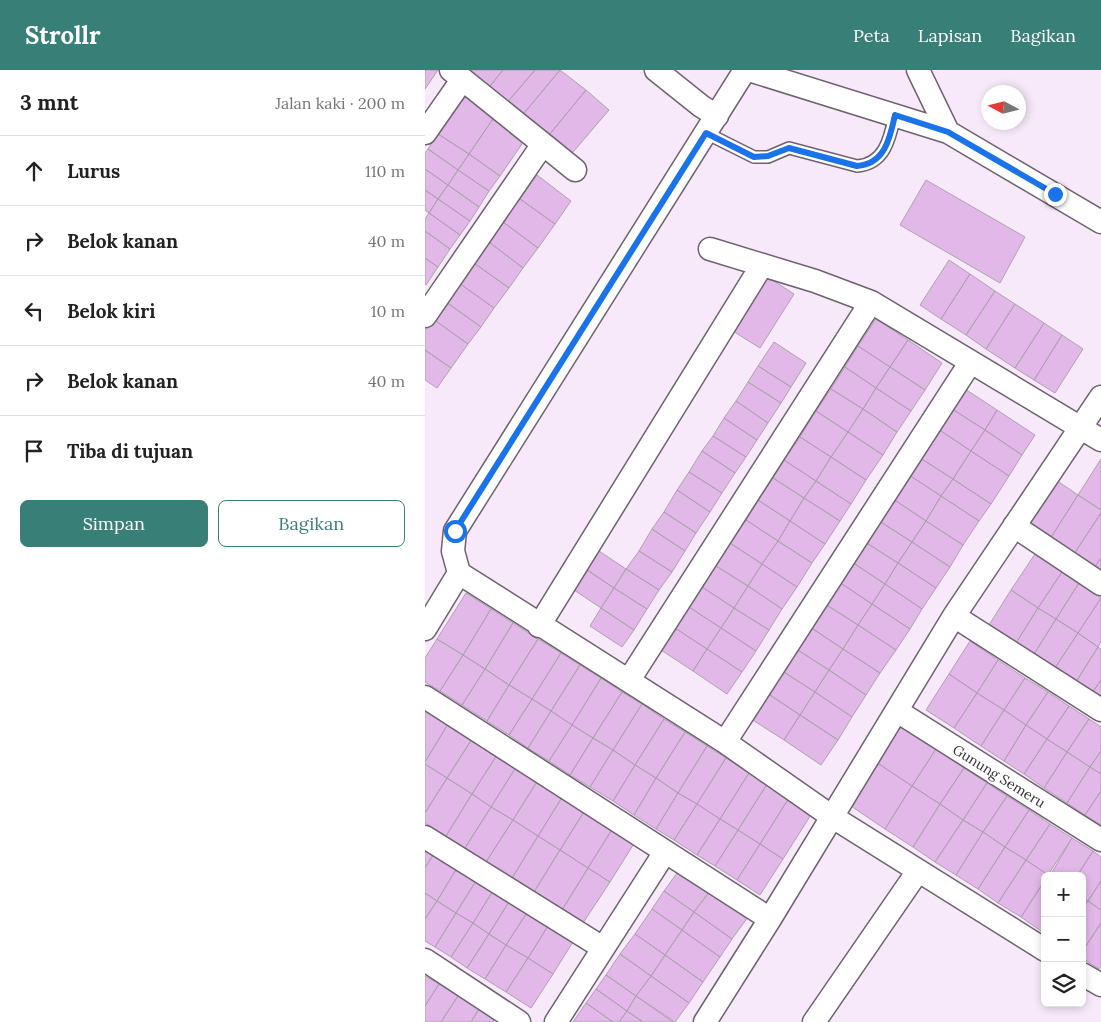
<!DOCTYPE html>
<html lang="id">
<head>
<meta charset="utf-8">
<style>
  :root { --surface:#fff; --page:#f2f2f2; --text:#222; --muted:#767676; --line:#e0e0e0; --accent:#387f78 }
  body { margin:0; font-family:Lora,serif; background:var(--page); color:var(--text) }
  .controls { position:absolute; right:15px; bottom:15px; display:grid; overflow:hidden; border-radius:8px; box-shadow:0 2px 8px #0003 }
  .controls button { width:45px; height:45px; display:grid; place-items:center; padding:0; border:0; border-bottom:1px solid var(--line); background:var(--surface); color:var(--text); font:25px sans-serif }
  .compass { position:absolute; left:556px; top:15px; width:45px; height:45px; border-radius:50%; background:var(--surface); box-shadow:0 2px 8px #0003; rotate:277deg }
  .stop { position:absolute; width:15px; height:15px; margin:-11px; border:4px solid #1a73e8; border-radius:50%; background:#fff }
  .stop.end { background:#1a73e8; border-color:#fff; box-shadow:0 1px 5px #0008 }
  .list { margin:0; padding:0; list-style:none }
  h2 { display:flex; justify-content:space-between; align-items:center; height:65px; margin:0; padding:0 20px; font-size:21px }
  h2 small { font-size:16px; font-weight:400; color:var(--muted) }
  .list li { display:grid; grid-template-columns:32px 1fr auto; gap:15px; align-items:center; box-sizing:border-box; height:70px; padding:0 20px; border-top:1px solid var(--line) }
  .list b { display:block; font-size:19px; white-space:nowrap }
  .list em { font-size:16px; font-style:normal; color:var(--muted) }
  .actions { display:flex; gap:10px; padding:15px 20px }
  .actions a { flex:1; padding:11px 0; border:1px solid var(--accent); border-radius:8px; text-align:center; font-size:18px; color:var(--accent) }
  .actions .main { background:var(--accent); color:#fff }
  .icon { flex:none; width:28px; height:28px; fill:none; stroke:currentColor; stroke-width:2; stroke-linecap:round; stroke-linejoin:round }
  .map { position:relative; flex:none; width:676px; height:952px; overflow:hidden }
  header { display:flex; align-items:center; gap:30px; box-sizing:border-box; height:70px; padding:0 25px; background:var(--accent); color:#fff }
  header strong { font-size:24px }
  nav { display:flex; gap:28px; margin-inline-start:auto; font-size:18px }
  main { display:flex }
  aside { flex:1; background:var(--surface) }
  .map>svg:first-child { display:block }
</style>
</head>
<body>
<header>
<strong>Strollr</strong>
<nav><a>Peta</a><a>Lapisan</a><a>Bagikan</a></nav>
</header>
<main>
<aside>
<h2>3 mnt<small>Jalan kaki · 200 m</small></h2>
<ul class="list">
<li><svg class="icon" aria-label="ahead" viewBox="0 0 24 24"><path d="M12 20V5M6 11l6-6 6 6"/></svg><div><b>Lurus</b></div><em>110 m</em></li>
<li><svg class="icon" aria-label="right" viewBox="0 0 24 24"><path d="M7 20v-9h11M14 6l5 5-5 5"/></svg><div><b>Belok kanan</b></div><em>40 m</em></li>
<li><svg class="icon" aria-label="left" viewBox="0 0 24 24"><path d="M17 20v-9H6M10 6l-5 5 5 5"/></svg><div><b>Belok kiri</b></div><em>10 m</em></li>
<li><svg class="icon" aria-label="right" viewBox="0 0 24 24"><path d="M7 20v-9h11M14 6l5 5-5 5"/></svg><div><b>Belok kanan</b></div><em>40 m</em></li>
<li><svg class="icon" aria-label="arrive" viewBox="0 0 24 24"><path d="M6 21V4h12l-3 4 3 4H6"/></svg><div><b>Tiba di tujuan</b></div></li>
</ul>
<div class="actions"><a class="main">Simpan</a><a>Bagikan</a></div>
</aside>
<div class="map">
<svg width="676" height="952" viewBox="0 0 676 952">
  <rect width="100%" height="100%" fill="#f7e9f9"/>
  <path fill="#e2b8e9" stroke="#aea1b0" d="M0 0H13L0 19Z
    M46 0H78L62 20 43 3Z
    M78 0H110L80 35 62 20Z
    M110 0H135L95 48 80 35Z
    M135 0 161 20 120 70 95 48Z
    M161 20 184 40 143 88 120 70Z
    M39 26 70 46 44 84 13 64Z
    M70 46 101 68 75 106 44 84Z
    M13 64 44 84 33 100 3 79Z
    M3 79 33 100 23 115 0 99V83Z
    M44 84 75 106 64 121 33 100Z
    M0 99 23 115 13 129 0 120Z
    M33 100 64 121 54 137 23 115Z
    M112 105 146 131 130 154 95 129Z
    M501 110 600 167 575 213 475 155Z
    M23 115 54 137 45 151 13 129Z
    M0 120 13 129 4 143 0 140Z
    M13 129 45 151 35 165 4 143Z
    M95 129 130 154 113 178 78 152Z
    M4 143 35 165 25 179 0 161V149Z
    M78 152 113 178 98 198 64 172Z
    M0 161 25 179 13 197 0 188Z
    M64 172 98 198 84 218 49 193Z
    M0 188 13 197 1 215 0 214Z
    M524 190 545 204 516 249 495 235Z
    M49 193 84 218 69 238 34 213Z
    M338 204 369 224 335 278 303 258Z
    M545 204 570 221 541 265 516 249Z
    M34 213 69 238 56 257 21 232Z
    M570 221 590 234 561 279 541 265Z
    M21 232 56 257 43 274 8 249Z
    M590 234 619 253 590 298 561 279Z
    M8 249 43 274 26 298 0 280V261Z
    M451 249 483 270 465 297 433 276Z
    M619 253 637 265 609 310 590 298Z
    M637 265 658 279 630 323 609 310Z
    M483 270 517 293 500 320 465 297Z
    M349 272 381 293 366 317 333 296Z
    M433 276 465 297 451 318 420 297Z
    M0 280 26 298 12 318 0 310Z
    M333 296 366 317 356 333 323 312Z
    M420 297 451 318 438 339 406 319Z
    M465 297 500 320 486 341 451 318Z
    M323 312 356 333 343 353 311 331Z
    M537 317 572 340 560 360 524 337Z
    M451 318 486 341 472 362 438 339Z
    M406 319 438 339 423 362 391 341Z
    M311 331 343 353 332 370 299 348Z
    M524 337 560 360 546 381 510 357Z
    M438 339 472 362 458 385 423 362Z
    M572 340 610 365 597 385 560 360Z
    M391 341 423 362 406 387 375 367Z
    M299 348 332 370 321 387 288 366Z
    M510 357 546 381 528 409 492 386Z
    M560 360 597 385 584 406 546 381Z
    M423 362 458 385 441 410 406 387Z
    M288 366 321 387 310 403 277 381Z
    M375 367 406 387 391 411 359 390Z
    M277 381 310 403 297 423 264 402Z
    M546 381 584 406 566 434 528 409Z
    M492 386 528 409 516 426 481 403Z
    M406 387 441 410 426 434 391 411Z
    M676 389V440L653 425Z
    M359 390 391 411 379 428 348 408Z
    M264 402 297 423 285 442 252 420Z
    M481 403 516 426 501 451 465 427Z
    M348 408 379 428 365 451 333 430Z
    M628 408 653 425 625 469 600 452Z
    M528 409 566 434 554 451 516 426Z
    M391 411 426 434 415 451 379 428Z
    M252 420 285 442 271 463 239 442Z
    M653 425 676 440V443L649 484 625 469Z
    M516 426 554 451 538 475 501 451Z
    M465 427 501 451 487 472 451 449Z
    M379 428 415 451 400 474 365 451Z
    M333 430 365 451 353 471 321 450Z
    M239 442 271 463 260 481 227 459Z
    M676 443V488L669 498 649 484Z
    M451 449 487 472 473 493 437 470Z
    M321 450 353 471 337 494 305 473Z
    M365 451 400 474 387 493 353 471Z
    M501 451 538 475 525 497 487 472Z
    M227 459 260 481 247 502 214 481Z
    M437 470 473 493 460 514 424 490Z
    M353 471 387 493 372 517 337 494Z
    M487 472 525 497 511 518 473 493Z
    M305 473 337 494 323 516 291 496Z
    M174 481 201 499 189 518 162 500Z
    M214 481 247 502 234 520 201 499Z
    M610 484 637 502 613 538 586 520Z
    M676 488V502L669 498Z
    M424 490 460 514 447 534 411 510Z
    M473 493 511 518 497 539 460 514Z
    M337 494 372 517 357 539 323 516Z
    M291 496 323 516 309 538 277 517Z
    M201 499 234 520 222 539 189 518Z
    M162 500 189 518 176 538 149 520Z
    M637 502 654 513 631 549 613 538Z
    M411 510 447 534 433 555 397 532Z
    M654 513 676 528 653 563 631 549Z
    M460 514 497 539 485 559 447 534Z
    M323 516 357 539 344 560 309 538Z
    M277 517 309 538 296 558 264 537Z
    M189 518 222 539 209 560 176 538Z
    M586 520 613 538 591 573 564 555Z
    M41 523 66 539 38 585 12 569Z
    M676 528V572L673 577 653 563Z
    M397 532 433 555 418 579 382 555Z
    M447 534 485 559 471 580 433 555Z
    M264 537 296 558 282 579 250 558Z
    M176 538 209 560 197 577 165 556Z
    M309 538 344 560 331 581 296 558Z
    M613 538 631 549 609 584 591 573Z
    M66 539 88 553 60 599 38 585Z
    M631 549 653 563 630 598 609 584Z
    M88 553 113 569 84 615 60 599Z
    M382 555 418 579 404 600 368 577Z
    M433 555 471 580 455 603 418 579Z
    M250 558 282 579 268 601 236 580Z
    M296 558 331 581 317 602 282 579Z
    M653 563 673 577 651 612 630 598Z
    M12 569 38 585 15 621 0 612V588Z
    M113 569 136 583 107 629 84 615Z
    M545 571 573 590 552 623 524 604Z
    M368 577 404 600 390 622 354 599Z
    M673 577 676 579V610L667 623 651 612Z
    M282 579 317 602 302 624 268 601Z
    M418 579 455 603 441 625 404 600Z
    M136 583 155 595 126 641 107 629Z
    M38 585 60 599 37 635 15 621Z
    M573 590 600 608 579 640 552 623Z
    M155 595 176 608 147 655 126 641Z
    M60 599 84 615 62 651 37 635Z
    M354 599 390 622 375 645 339 621Z
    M404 600 441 625 427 647 390 622Z
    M524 604 552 623 529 658 501 640Z
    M176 608 197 622 168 668 147 655Z
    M600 608 623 622 601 655 579 640Z
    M676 610V629L667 623Z
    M84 615 107 629 84 665 62 651Z
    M339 621 375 645 359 670 323 647Z
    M197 622 217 634 188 680 168 668Z
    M390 622 427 647 413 670 375 645Z
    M623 622 644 636 622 669 601 655Z
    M552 623 579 640 556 676 529 658Z
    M107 629 126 641 103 678 84 665Z
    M217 634 239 649 210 695 188 680Z
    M644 636 664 649 642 682 622 669Z
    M1 640 23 654 0 692V642Z
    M579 640 601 655 579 691 556 676Z
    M126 641 147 655 124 691 103 678Z
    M375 645 413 670 396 695 359 670Z
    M239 649 260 662 231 708 210 695Z
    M664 649 676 657V681L665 697 642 682Z
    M23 654 47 669 22 708 0 694V692Z
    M147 655 168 668 145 705 124 691Z
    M601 655 622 669 599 704 579 691Z
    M475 656 511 679 487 716 451 692Z
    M260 662 282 676 253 723 231 708Z
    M168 668 188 680 165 717 145 705Z
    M47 669 72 685 47 724 22 708Z
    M622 669 642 682 619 718 599 704Z
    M282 676 301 688 272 734 253 723Z
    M511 679 539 698 515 734 487 716Z
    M188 680 210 695 188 731 165 717Z
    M676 681V704L665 697Z
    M642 682 665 697 642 733 619 718Z
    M72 685 91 697 66 737 47 724Z
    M301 688 324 703 295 749 272 734Z
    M451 692 487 716 460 759 423 734Z
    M0 694 22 708 0 743Z
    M210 695 231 708 209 745 188 731Z
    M91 697 113 710 88 750 66 737Z
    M665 697 676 704V721L660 745 642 733Z
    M539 698 562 713 538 750 515 734Z
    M324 703 342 714 313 760 295 749Z
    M22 708 47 724 21 766 0 753V743Z
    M231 708 253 723 231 759 209 745Z
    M113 710 138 726 113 766 88 750Z
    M562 713 582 726 558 762 538 750Z
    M342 714 364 728 335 774 313 760Z
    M487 716 515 734 488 777 460 759Z
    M676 721V755L660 745Z
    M253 723 272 734 249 770 231 759Z
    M47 724 66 737 40 778 21 766Z
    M138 726 160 740 135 780 113 766Z
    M582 726 604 740 580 777 558 762Z
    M364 728 387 743 358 789 335 774Z
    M272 734 295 749 272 785 249 770Z
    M515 734 538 750 510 792 488 777Z
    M66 737 88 750 61 792 40 778Z
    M160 740 188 758 163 798 135 780Z
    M604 740 625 754 601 790 580 777Z
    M295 749 313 760 290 796 272 785Z
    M88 750 113 766 87 808 61 792Z
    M538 750 558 762 531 805 510 792Z
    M625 754 647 768 623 805 601 790Z
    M188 758 210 772 185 812 163 798Z
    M313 760 335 774 312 810 290 796Z
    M558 762 580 777 553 819 531 805Z
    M113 766 135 780 109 822 87 808Z
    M647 768 668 781 652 806H625Z
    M0 771 12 779 0 798Z
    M335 774 358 789 335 825 312 810Z
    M580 777 601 790 573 833 553 819Z
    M12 779 35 793 12 831 0 823V798Z
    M135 780 163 798 137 840 109 822Z
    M668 781 676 787V811L663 831 657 827V806H652Z
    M601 790 623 805 620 806V810L596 847 573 833Z
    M35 793 54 806 31 843 12 831Z
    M163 798 185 812 158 853 137 840Z
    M255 799 285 821 269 842 239 821Z
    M54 806 71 816 48 853 31 843Z
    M620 810V856L616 861 596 847Z
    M676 811V840L663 831Z
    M71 816 87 827 64 864 48 853Z
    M239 821 269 842 257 860 227 839Z
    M285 821 323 847 307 869 269 842Z
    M0 823 12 831 0 849Z
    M87 827 105 838 81 875 64 864Z
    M657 827 663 831 657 840Z
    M12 831 31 843 10 877 0 871V849Z
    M663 831 676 840V853L657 882V840Z
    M105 838 126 851 103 888 81 875Z
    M227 839 257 860 240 885 210 864Z
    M269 842 307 869 295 887 257 860Z
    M31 843 48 853 26 887 10 877Z
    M126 851 151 867 128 904 103 888Z
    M48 853 64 864 42 898 26 887Z
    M676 853V896L674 899 657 888V882Z
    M257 860 295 887 278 912 240 885Z
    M64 864 81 875 60 909 42 898Z
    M210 864 240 885 226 906 195 884Z
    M81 875 103 888 81 922 60 909Z
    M195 884 226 906 211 926 181 905Z
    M240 885 278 912 264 933 226 906Z
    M103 888 128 904 106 938 81 922Z
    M181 905 211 926 202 941 171 919Z
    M0 906 14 914 0 936Z
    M226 906 264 933 250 952 211 926Z
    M14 914 33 926 16 952H0V936Z
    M171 919 202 941 194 952H188L161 933Z
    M33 926 54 939 46 952H16Z
    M211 926 248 952H218L202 941Z
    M161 933 188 952H148Z
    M54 939 69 949 68 952H46Z
    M202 941 218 952H194Z"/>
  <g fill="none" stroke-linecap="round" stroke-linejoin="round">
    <g stroke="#6e6270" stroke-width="14">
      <path id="lane" d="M281 63 329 87H343L364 78 432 96C460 94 465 68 470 45"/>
    </g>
    <g stroke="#6e6270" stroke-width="25">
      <path id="street" d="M231 0 276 36 292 46
        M320 0 30 461 28 481 34 503 300 672 406 746 620 880
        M324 0 523 62 676 152
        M493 0 523 62
        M0 63 37 10
        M118 74 150 100
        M285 179 390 211 446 232 676 370
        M0 246 118 74 26 0
        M589 456 676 514
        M529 546 676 640
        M114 556 337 195
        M0 559 34 503
        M204 610 446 232
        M0 627 345 849
        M472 641 676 770
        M300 672 545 293
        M0 767 178 878
        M0 890 94 952
        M657 904 676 915
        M131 952 240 782
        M280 952 345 849 529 546 676 327
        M389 952 493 801"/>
    </g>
    <use href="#lane" stroke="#fff" stroke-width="11"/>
    <use href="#street" stroke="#fff" stroke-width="22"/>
  </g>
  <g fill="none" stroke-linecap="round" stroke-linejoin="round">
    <path stroke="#1a73e8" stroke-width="6" d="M30 461 281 63 329 87 343 86 364 78 432 96C460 94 465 68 470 45L523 62 630 124"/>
  </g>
  <g text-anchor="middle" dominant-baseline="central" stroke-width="4" stroke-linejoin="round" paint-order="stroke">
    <g font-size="14" fill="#363137" stroke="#fff">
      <text transform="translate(574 706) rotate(32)">Gunung Semeru</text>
    </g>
  </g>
</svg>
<div class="controls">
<button>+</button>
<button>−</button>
<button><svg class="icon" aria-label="layers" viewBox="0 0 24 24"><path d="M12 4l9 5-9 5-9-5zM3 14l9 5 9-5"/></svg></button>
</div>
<svg class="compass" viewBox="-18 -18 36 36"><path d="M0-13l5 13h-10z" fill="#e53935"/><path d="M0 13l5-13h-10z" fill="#767676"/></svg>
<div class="stop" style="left:30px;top:461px"></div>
<div class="stop end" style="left:630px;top:124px"></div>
</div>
</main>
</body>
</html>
